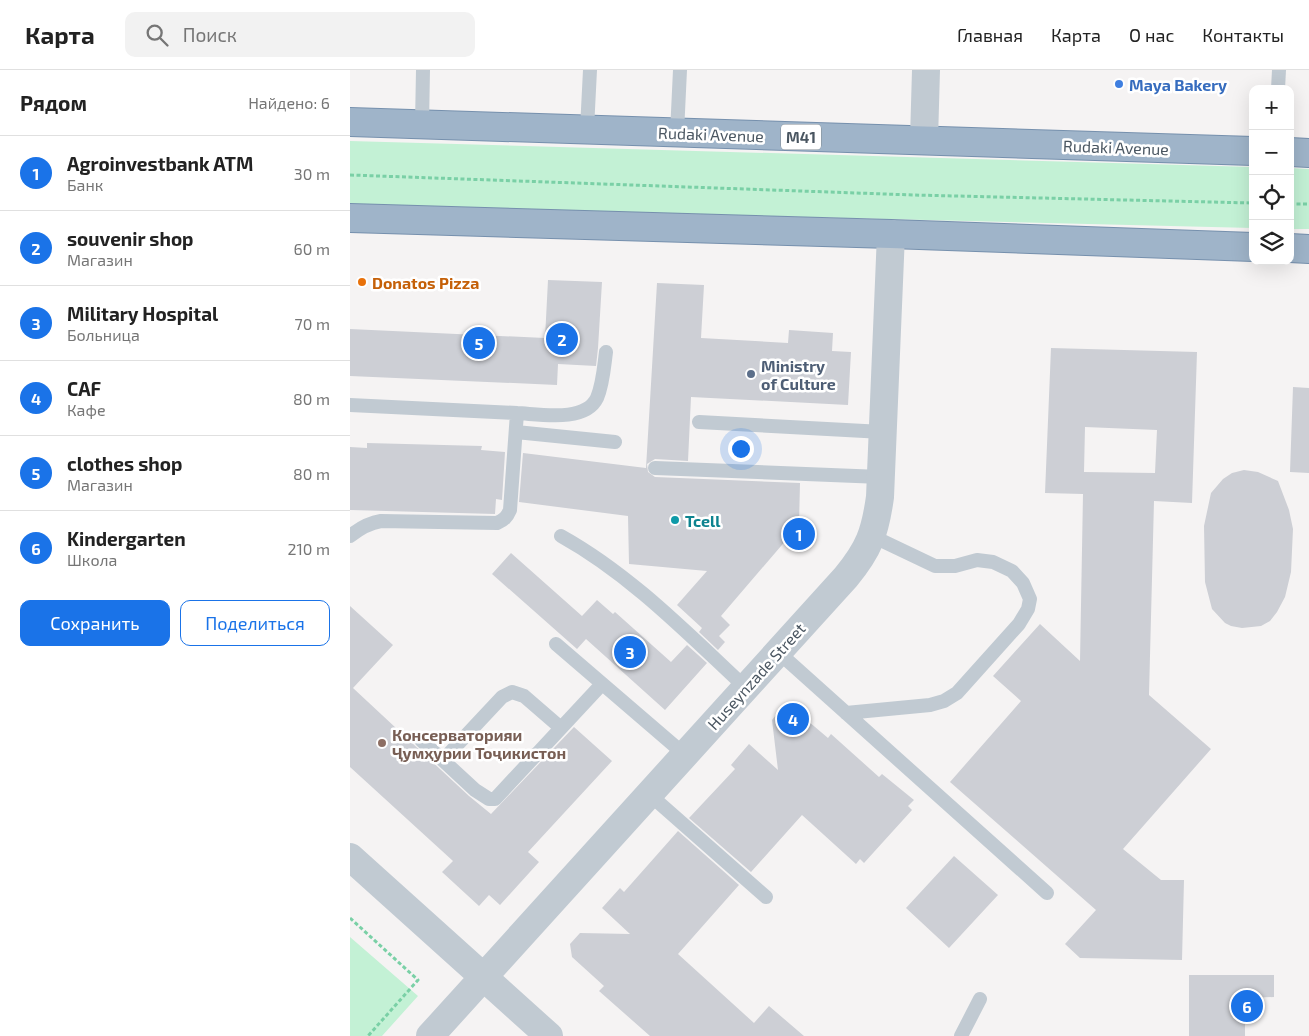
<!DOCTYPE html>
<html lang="ru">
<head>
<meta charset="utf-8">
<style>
  :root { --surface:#fff; --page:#f2f2f2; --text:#222; --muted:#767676; --line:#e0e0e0; --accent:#1a73e8 }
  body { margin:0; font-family:"Exo 2",sans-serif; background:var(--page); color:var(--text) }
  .controls { position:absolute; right:15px; top:15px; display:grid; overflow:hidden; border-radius:10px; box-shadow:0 5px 20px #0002 }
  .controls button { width:45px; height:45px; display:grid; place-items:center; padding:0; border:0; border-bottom:1px solid var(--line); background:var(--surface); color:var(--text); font:25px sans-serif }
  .you { position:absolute; left:390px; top:378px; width:18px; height:18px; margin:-12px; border:4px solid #fff; border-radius:50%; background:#1a73e8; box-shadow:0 0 0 8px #1a73e833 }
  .badge { display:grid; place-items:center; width:32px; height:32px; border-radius:50%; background:var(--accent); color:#fff; font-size:16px; font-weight:700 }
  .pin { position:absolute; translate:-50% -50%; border:2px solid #fff; box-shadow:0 1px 5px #0006 }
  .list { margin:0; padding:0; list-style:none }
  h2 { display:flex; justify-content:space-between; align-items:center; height:65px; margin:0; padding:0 20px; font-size:21px }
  h2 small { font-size:16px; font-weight:400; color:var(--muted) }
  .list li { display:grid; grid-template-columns:32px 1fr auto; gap:15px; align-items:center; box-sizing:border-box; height:75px; padding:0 20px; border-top:1px solid var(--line) }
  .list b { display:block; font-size:19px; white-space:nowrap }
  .list p { margin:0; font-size:16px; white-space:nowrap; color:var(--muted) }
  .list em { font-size:16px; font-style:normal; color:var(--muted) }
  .actions { display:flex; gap:10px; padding:15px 20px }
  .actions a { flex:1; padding:11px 0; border:1px solid var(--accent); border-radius:10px; text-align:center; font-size:18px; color:var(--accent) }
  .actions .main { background:var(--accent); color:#fff }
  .icon { flex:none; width:28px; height:28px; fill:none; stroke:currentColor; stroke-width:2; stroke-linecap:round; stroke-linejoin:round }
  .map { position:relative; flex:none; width:959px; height:966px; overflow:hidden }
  header { display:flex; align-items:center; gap:30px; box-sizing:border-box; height:70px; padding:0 25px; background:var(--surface); border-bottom:1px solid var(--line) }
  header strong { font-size:24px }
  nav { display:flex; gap:28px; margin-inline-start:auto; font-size:18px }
  .search { width:350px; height:45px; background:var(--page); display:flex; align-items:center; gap:12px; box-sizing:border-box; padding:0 18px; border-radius:10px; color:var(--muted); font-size:19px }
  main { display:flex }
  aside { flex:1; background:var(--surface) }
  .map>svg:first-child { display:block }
</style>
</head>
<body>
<header>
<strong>Карта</strong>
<div class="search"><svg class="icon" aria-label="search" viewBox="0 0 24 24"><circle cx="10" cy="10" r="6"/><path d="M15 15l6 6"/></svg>Поиск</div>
<nav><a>Главная</a><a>Карта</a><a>О нас</a><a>Контакты</a></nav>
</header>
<main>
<aside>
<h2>Рядом<small>Найдено: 6</small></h2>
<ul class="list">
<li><span class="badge">1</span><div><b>Agroinvestbank ATM</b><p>Банк</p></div><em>30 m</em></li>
<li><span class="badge">2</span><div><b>souvenir shop</b><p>Магазин</p></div><em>60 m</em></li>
<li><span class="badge">3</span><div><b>Military Hospital</b><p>Больница</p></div><em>70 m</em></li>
<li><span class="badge">4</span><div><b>CAF</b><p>Кафе</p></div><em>80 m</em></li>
<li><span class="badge">5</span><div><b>clothes shop</b><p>Магазин</p></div><em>80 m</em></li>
<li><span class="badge">6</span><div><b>Kindergarten</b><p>Школа</p></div><em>210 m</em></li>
</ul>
<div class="actions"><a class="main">Сохранить</a><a>Поделиться</a></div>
</aside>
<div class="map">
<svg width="959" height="966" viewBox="0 0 959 966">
  <rect width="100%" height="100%" fill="#f5f3f3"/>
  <path fill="#c3f1d5" d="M0 71 903 97V158L0 136Z
    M940 98 959 99V159H940Z
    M0 867 68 926 32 966H0Z"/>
  <path fill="#cdcfd5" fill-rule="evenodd" d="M198 210 252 212 248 278 246 296 208 294 207 315 0 306V259L195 268Z
    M307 213 354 215 351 268 438 273 439 260 483 263 482 281 501 282 498 335 341 327 338 391 305 389 297 394 298 402 305 407 450 413 449 455 371 546 380 555 369 566 375 572 368 580 349 562 352 558 327 535 357 501 279 494 278 446 169 432 173 383 296 398Z
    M701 278 847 282 842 433 804 431 799 625 861 679 773 779 811 810H834L832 890 730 888 715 874 746 840 600 712 671 631 643 606 690 554 730 591 733 424 695 423ZM735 357 807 360 805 403 734 402Z
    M943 317 959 318V403L940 402Z
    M17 373 132 376 131 380 155 382 152 430 146 429 145 444 0 440V377L17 378Z
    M894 400 908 402 928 411 939 440 943 459 941 502 935 527 927 542 920 551 911 556 892 558 881 556 875 553 862 539 855 512 854 456 861 423 873 409 882 403Z
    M161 483 232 546 247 530 263 544 265 542 321 592 337 575 357 593 315 640 236 569 227 579 142 504Z
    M0 536 43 575 3 618 119 726 141 744 224 657 262 691 178 782 189 792 150 835 139 825 129 836 92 802 103 791 0 697Z
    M431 639 445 640 478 668 481 664 529 707 532 704 564 730 558 736 562 740 514 793 510 789 506 794 452 745 401 802 339 748 385 699 381 695 399 674 428 700 422 650Z
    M328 761 389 815 328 884 404 953 419 936 454 966H300L249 921 254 916 222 887 220 874 230 863 280 864 252 838 270 818 274 822Z
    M604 786 648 825 599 878 556 838Z
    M839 905H924V927L895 928V966H839Z"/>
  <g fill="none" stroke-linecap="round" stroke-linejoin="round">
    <g stroke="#7690ad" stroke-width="30">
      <path id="trunk" d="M0 52 903 81
        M940 82 959 83
        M0 148 541 164 903 177
        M940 178 959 179"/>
    </g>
    <path stroke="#7ad0a6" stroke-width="3" stroke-dasharray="4 2.5" stroke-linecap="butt" d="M0 105 563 125 903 133
      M940 134H959
      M0 848 68 910 18 966"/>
    <path stroke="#c1cad2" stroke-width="14" d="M928 19 929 0
      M72 54 73 0
      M237 59 240 0
      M327 63 330 0
      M0 335 167 343 160 440C157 447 154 450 147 453L31 451C19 453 10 458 0 466
      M167 343C189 344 235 353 247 328 253 314 254 297 256 282
      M349 352 533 362
      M166 362 265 372
      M305 398 531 407
      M211 466C281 505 337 563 395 617
      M206 574 334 684
      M427 581 697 823
      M496 643 580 635 594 631 607 623 669 554 678 539 680 529 673 513 662 501 643 492 627 490 605 496H585L522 466
      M71 670 125 720 139 729H145L252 614
      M93 690 152 627 162 622 174 626 211 658
      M299 724 416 827
      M611 966 630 929"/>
    <path stroke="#c1cad2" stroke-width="28" d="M574 70 576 0
      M0 787 199 966
      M80 966 496 507C519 479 525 463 530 427L541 164"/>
    <use href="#trunk" stroke="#9fb4c9" stroke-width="28"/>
  </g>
  <circle fill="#3f7fe0" stroke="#fff" stroke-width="2" cx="769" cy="14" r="5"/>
  <circle fill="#e8710a" stroke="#fff" stroke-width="2" cx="12" cy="212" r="5"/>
  <circle fill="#5c6f8a" stroke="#fff" stroke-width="2" cx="401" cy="304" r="5"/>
  <circle fill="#0f9aa8" stroke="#fff" stroke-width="2" cx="325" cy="450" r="5"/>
  <circle fill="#8d6e63" stroke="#fff" stroke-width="2" cx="32" cy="673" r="5"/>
  <g text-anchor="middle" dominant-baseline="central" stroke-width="5" stroke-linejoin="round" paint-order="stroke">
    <rect fill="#fff" stroke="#808990" stroke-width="1" x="431" y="54.5" width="40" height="25" rx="4"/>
    <g font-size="15" font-weight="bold" fill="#4a5661">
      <text x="451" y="67">M41</text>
    </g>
    <g font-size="16" font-weight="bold" fill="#366cbe" stroke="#fff" text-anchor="start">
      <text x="779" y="14">Maya Bakery</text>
    </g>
    <g font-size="16" fill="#4a5661" stroke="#fff">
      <text transform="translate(361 64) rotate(2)">Rudaki Avenue</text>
      <text transform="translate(766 77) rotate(2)">Rudaki Avenue</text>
      <text transform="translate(406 606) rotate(-48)">Huseynzade Street</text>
    </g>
    <g font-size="16" font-weight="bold" fill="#c56008" stroke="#fff" text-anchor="start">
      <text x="22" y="212">Donatos Pizza</text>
    </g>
    <g font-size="16" font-weight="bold" fill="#4e5e75" stroke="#fff" text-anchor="start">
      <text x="411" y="295">Ministry<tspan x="411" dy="18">of Culture</tspan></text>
    </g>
    <g font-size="16" font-weight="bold" fill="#0d838f" stroke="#fff" text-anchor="start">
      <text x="335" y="450">Tcell</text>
    </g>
    <g font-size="16" font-weight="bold" fill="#785e54" stroke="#fff" text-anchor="start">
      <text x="42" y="664">Консерваторияи<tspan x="42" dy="18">Ҷумҳурии Тоҷикистон</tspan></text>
    </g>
  </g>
</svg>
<div class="controls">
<button>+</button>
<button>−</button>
<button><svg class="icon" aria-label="locate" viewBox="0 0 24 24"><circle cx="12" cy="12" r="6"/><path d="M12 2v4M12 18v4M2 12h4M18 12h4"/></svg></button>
<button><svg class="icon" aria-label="layers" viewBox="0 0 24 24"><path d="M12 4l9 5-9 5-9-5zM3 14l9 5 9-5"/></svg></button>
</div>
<div class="you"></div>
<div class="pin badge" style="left:449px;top:464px">1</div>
<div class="pin badge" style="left:212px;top:269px">2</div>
<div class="pin badge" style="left:280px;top:582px">3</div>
<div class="pin badge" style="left:443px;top:649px">4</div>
<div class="pin badge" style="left:129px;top:273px">5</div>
<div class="pin badge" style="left:897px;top:936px">6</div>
</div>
</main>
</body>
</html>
